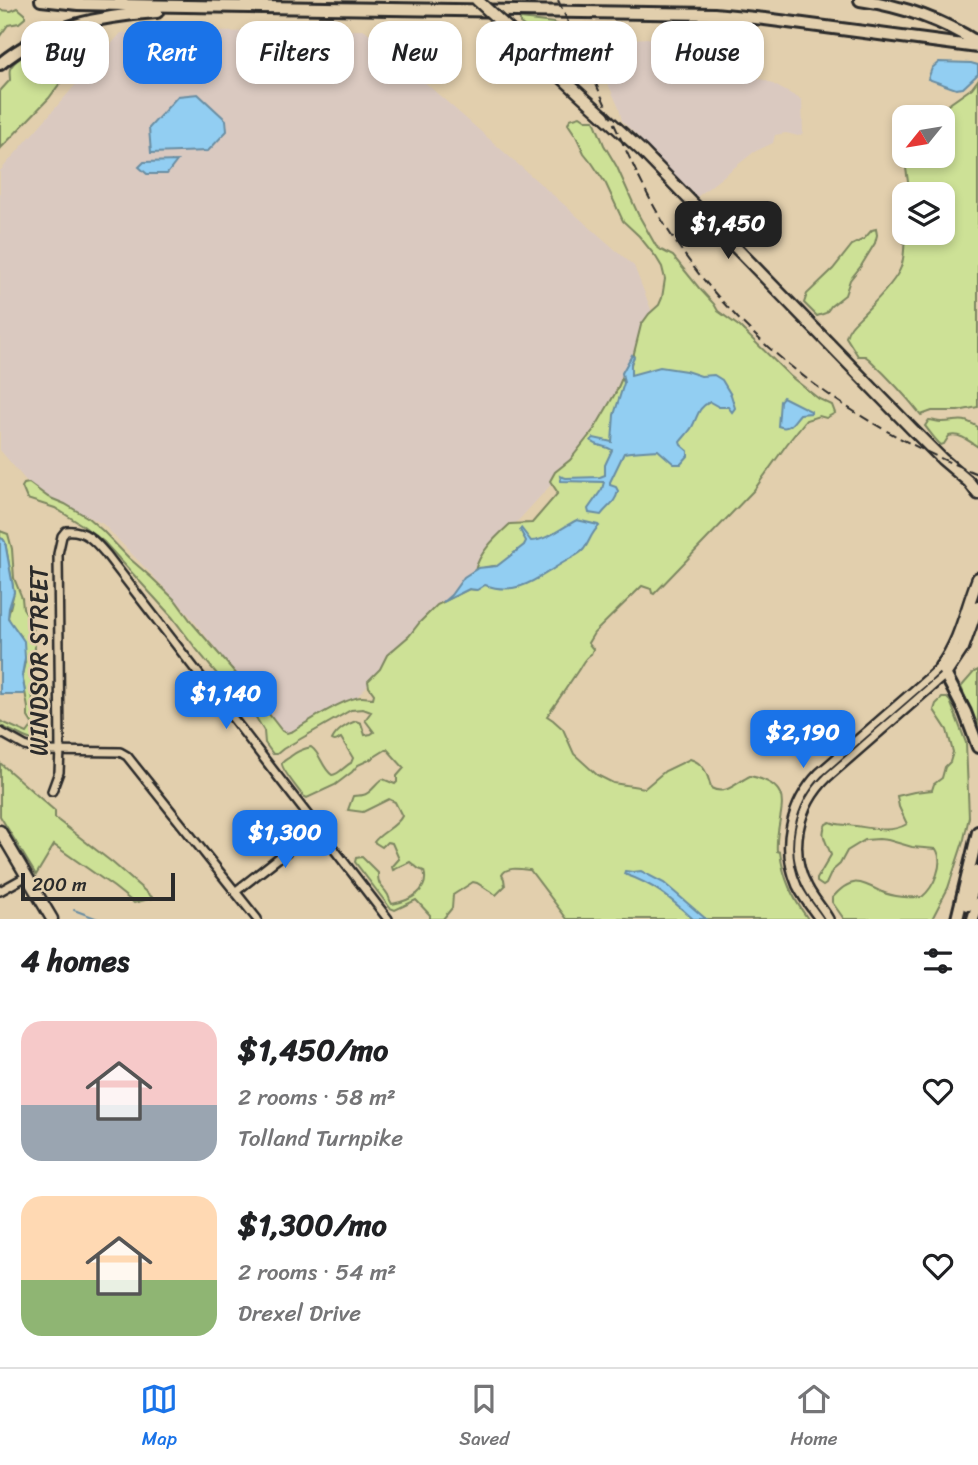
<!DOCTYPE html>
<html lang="en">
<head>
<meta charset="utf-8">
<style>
  :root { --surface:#fff; --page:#f2f2f2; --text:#202124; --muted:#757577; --line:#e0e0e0; --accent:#1a73e8 }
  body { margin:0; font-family:Sriracha,sans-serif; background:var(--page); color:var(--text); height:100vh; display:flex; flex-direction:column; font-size:26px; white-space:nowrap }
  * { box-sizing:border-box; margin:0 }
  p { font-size:23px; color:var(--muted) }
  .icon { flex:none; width:38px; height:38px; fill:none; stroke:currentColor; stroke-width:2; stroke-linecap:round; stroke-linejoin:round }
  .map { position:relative; height:919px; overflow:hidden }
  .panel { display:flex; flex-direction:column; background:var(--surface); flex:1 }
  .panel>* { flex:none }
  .banner { position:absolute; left:21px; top:21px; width:936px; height:63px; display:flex; gap:14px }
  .needle { width:46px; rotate:240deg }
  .fabs { position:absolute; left:892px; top:105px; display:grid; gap:14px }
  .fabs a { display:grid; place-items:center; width:63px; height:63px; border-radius:14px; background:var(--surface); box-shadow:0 4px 10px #0003; font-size:35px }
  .scale { position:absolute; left:21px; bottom:18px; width:154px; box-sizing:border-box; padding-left:7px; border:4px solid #2b2b2b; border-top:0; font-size:19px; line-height:24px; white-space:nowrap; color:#2b2b2b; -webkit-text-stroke:5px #e2cfad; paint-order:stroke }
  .price { position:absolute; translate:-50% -60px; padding:0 16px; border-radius:14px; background:var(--accent); color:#fff; font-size:23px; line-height:46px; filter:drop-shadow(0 2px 4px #0008) }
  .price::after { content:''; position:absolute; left:50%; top:42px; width:21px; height:16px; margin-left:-10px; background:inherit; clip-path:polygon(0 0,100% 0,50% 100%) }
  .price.current { background:#222; color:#fff }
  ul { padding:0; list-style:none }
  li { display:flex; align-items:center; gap:21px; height:175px; padding:0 21px }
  li span { display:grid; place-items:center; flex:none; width:196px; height:140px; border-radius:21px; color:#555 }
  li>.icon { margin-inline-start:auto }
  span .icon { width:84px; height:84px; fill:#fffc; stroke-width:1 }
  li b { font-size:30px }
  h2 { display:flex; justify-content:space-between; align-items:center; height:84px; padding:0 21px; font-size:30px }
  .tag { padding:0 24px; border-radius:21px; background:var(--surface); box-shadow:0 4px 10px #0003; font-size:24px; line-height:63px }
  .tag.current { background:var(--accent); color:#fff }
  .menu { display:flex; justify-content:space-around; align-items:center; height:98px; border-top:2px solid var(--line); background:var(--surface); font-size:19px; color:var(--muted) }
  .menu a { display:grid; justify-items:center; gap:4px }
  .menu .current { color:var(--accent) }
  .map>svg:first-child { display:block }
  .built { fill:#dac9c0 }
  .green { fill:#cde196; stroke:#7c8660; stroke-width:2 }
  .water { fill:#92cef2; stroke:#698da2; stroke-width:2 }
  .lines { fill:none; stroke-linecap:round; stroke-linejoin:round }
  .stream { stroke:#698da2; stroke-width:2 }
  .minor-casing { stroke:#2b2b2b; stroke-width:12 }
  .major-casing { stroke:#2b2b2b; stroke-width:15 }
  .highway-casing { stroke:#2b2b2b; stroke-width:16 }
  .minor { stroke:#e2cfad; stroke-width:7 }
  .major { stroke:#e2cfad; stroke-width:10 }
  .highway { stroke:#e2cfad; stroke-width:10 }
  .rail { stroke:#2b2b2b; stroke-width:2; stroke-dasharray:10 5; stroke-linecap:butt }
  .major-bridge-casing { stroke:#2b2b2b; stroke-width:15; stroke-linecap:butt }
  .major-bridge { stroke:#e2cfad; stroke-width:10 }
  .labels { text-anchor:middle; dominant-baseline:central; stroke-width:5; stroke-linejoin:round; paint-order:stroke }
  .street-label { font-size:24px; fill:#2b2b2b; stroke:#e2cfad }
</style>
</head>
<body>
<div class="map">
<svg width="978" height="919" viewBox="0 0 978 919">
  <rect width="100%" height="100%" fill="#e2cfad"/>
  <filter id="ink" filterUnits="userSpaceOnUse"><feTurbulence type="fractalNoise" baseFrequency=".0143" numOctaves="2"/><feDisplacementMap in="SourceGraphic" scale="14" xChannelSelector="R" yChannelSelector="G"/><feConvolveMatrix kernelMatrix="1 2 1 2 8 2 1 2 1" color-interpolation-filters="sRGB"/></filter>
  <g filter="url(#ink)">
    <g class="built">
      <path d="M365 30 634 266 652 312 601 430 357 697 285 735 181 605 103 524 33 489 0 450V171L121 33Z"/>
      <path d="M647 38 676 44 726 47 742 59 744 70 748 74 769 82 802 100 803 134 798 136 786 133 775 135 773 143 754 152 697 197 622 121 619 108 589 42Z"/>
    </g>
    <g class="green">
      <path d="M18 8 25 14V18L19 23 8 25 0 36V10L11 11Z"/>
      <path d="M520 19 554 23 565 28 575 55 582 69 584 76 581 77C560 60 542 39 520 23Z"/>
      <path d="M99 28 93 34 94 39 92 44 76 67 63 79 49 98 0 149V91L10 80C10 77 9 71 10 69 17 52 72 33 89 30L91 31Z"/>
      <path d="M978 80V407L958 411H932L921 415C906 396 887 376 869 359L865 356H858L846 337C849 325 858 320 866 311 877 300 896 281 901 267 905 256 904 244 905 233H943V194H909C909 181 905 169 905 156H943V117H931L972 88Z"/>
      <path d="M580 116 586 120H594L595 123 604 145 617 167 638 214 656 246 661 250 673 256 699 288 714 304 718 311 740 327 790 376 819 399 832 405 835 413 826 418 819 416 806 420 787 444 754 490 654 594 652 593 651 589 642 586 594 633 588 643 593 649 591 654C583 659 582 665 577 672 567 687 557 702 547 716L553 720 563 729 574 754 597 775 613 783 645 788 665 771 690 759C704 763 708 775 711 788 726 796 737 782 750 776 802 787 774 815 777 851L780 852C783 878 792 897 808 919H567L530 870C521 869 506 866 502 875L504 879 505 886 496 895 477 883 473 882 453 895 452 908 443 919H430V915L416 900 395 910 390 908 355 862 356 858 362 857 378 873C378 887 382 885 388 895 389 898 390 901 392 904 410 901 430 891 424 871L419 869 410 862 393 870 392 867 399 859 392 843 387 842 382 847 374 842C381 832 397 827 402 816L395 802 389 799 363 812 348 810 353 796C357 795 360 796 363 795 371 794 376 783 383 779L395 784 397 782V776L404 768 387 749 369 760 358 765 352 772 335 785 307 798 303 796C299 790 280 768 282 763 284 760 288 759 291 756 297 751 303 749 311 747 321 754 322 768 332 775 339 775 344 766 351 763L353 758 341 738C338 739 336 743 332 740 336 731 347 724 356 721L361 723 365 735 371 734 374 732 365 720 371 712 363 709 351 710 283 749 277 754H273L265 743 264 731 254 714 237 695 226 685 197 650 172 617 104 542 82 525 55 508 27 499 22 487 24 484 29 483 48 497 65 504 87 517 103 531 129 558 152 578 176 601 193 624 251 691 282 731 287 733 293 731C307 722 347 697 362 697 366 697 369 698 373 698L374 694 369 687 368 681 380 669 387 655 409 636 420 622 437 605 469 589 476 590 494 566 486 567 475 571C479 552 496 537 510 524L532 523 558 493 550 481 555 472 570 460 595 428 616 392 622 378 623 380 631 365 641 325 649 314 659 305 662 298 665 279 662 267 656 257 639 236 623 221 606 184 592 163 584 153 576 136 568 124 570 119Z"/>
      <path d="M876 229 877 235 875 243 861 266 850 280 845 295 831 306 826 313 817 316 804 303 807 294 833 269 852 245 864 239 872 230Z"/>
      <path d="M929 420C933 420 937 422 941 422 960 422 960 416 978 427V447C969 441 960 433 949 436L944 444 941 445C935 440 930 432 925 426Z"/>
      <path d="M0 531 8 534 12 549 14 578 22 598 23 608 32 622 34 636 35 647 32 674 33 707 37 718 46 735 45 741C28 743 16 731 0 726V721L27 733 33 725 28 717V708L22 675 25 662 21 636 10 622 8 617 14 592 5 542 3 539 0 538Z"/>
      <path d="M978 670V728L961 687 974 672Z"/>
      <path d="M942 698H947L950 701 966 743 969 817 964 839 948 888 932 919H844L832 902V898C851 876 859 881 882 892 893 897 910 898 922 897 934 887 945 863 936 849L912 847 888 840 879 839 865 840 847 851 840 864 832 871 826 884 823 886 817 882V879L831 855C828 844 819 835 826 824L830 822C836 825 840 824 846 825 866 826 888 835 907 824L899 807 897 796 914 792 932 790 934 784 942 778 945 767 950 762 953 752 947 730 934 710 936 704Z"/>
      <path d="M0 763 55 811V818L113 863 153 898 134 903 114 887 54 845 36 875 0 816Z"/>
    </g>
    <g class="water">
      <path d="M939 62 971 63 978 65V74L963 88 956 89 928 79 932 68Z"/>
      <path d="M198 94 226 120 227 131 208 151 151 153 149 128 178 96Z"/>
      <path d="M177 161 167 174H147L139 167 144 162Z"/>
      <path d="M632 355 634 357 631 363V375L660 367 686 371 701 376 714 375 722 380 731 395 735 408 732 412 728 407H719L710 402C698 407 698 416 692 427 689 432 684 437 680 442L681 445 688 451V456L681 464H674L658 450C647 451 636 451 624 453L610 482V485L616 487 618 491C615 504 608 505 601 515L589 513 588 509 602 489 604 482 561 481 560 476 566 478 600 477 605 475V465L612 450C605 445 595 447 591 440L594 438 612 442 614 415 624 383 622 373Z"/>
      <path d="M783 397 811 411V413L800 414C793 422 790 431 778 426L780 401Z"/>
      <path d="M577 520 598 525 599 526C591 533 590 541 584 549 579 555 572 557 566 561 538 577 519 597 485 585L477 590 469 589 443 602 451 595 464 577 478 568 497 566 524 545 526 541 520 530 521 528 531 541C548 540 562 527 577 520Z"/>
      <path d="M0 538 3 539 5 542 14 592 9 608 8 618 24 641 25 658 22 675 25 692 24 694H0Z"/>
      <path d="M625 871 633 872 641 871 664 883 706 919H693C670 898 654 884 624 874Z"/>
    </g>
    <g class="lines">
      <path class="stream" d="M74 910 98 919"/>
      <g class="minor-casing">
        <g id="minor">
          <path d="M0 732 25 746 43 751 120 752 127 756 257 919"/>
          <path d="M52 791 59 772 60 750 58 554 62 536 66 531C85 529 95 541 106 554L388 919"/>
          <path d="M0 891 27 876"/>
          <path d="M235 892 318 827"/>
          <path d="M819 919C811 908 803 898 797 886 780 847 790 803 819 773L927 679 941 666"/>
          <path d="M829 919C823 908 814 899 808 887 788 850 798 806 828 777L945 675"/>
        </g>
      </g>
      <g class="major-casing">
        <g id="major">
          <path d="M501 22 642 151 912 429 942 459 969 482 978 494"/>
          <path d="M941 666C961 640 966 607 978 578"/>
          <path d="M945 675 963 648 978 606"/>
          <path d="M0 831 52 919"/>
        </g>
      </g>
      <g class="highway-casing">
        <g id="highway">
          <path d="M41 0 78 4 124 5 714 14 765 19 978 47"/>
          <path d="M860 0C902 6 942 20 978 43"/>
          <path d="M0 64C46 26 100 16 157 12"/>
          <path d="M941 666 965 712 978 747"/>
          <path d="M968 905 978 871"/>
          <path d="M957 919 978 832"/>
          <path d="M973 919 978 903"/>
        </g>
      </g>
      <use href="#minor" class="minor"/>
      <use href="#major" class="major"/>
      <use href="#highway" class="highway"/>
      <path class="rail" d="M558 0C577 42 596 84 615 126 629 157 643 188 660 217 730 336 850 424 978 474"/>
      <g class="major-bridge-casing">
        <path id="major-bridge" d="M477 0 501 22"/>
      </g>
      <use href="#major-bridge" class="major-bridge"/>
    </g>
  </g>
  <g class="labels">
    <g class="street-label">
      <text transform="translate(39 661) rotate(-90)">WINDSOR STREET</text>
    </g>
  </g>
</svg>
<div class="fabs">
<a><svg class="needle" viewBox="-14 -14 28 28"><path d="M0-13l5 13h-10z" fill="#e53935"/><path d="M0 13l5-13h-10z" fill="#757577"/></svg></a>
<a><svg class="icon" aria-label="layers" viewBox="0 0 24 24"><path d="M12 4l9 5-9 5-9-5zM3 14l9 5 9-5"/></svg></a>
</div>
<div class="scale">200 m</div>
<b class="price current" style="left:728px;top:261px">$1,450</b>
<b class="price" style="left:226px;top:731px">$1,140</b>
<b class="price" style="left:803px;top:770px">$2,190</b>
<b class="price" style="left:285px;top:870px">$1,300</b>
<div class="banner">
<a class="tag">Buy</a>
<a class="tag current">Rent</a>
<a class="tag">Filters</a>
<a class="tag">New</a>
<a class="tag">Apartment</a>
<a class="tag">House</a>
</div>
</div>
<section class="panel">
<h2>4 homes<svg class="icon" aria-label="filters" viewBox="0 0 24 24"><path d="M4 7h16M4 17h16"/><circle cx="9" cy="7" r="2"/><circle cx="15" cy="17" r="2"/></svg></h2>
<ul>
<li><span style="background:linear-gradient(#f6c9c9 60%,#9aa5b1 0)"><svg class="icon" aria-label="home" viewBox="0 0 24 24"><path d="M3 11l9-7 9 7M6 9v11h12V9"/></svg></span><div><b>$1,450/mo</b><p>2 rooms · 58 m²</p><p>Tolland Turnpike</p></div><svg class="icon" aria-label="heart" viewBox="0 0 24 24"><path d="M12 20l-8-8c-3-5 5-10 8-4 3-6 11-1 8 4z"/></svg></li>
<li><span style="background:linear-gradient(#ffd9b3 60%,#8fb573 0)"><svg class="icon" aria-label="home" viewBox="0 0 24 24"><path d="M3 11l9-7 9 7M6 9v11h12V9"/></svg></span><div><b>$1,300/mo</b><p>2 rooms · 54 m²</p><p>Drexel Drive</p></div><svg class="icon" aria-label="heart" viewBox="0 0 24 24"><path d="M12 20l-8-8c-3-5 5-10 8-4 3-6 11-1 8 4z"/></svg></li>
</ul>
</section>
<nav class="menu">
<a class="current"><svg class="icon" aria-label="map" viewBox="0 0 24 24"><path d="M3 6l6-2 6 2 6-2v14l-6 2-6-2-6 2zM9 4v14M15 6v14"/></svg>Map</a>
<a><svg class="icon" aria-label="saved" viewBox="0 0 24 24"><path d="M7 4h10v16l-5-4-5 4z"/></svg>Saved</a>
<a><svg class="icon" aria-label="home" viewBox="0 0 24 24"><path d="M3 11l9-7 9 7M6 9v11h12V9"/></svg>Home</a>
</nav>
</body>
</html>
